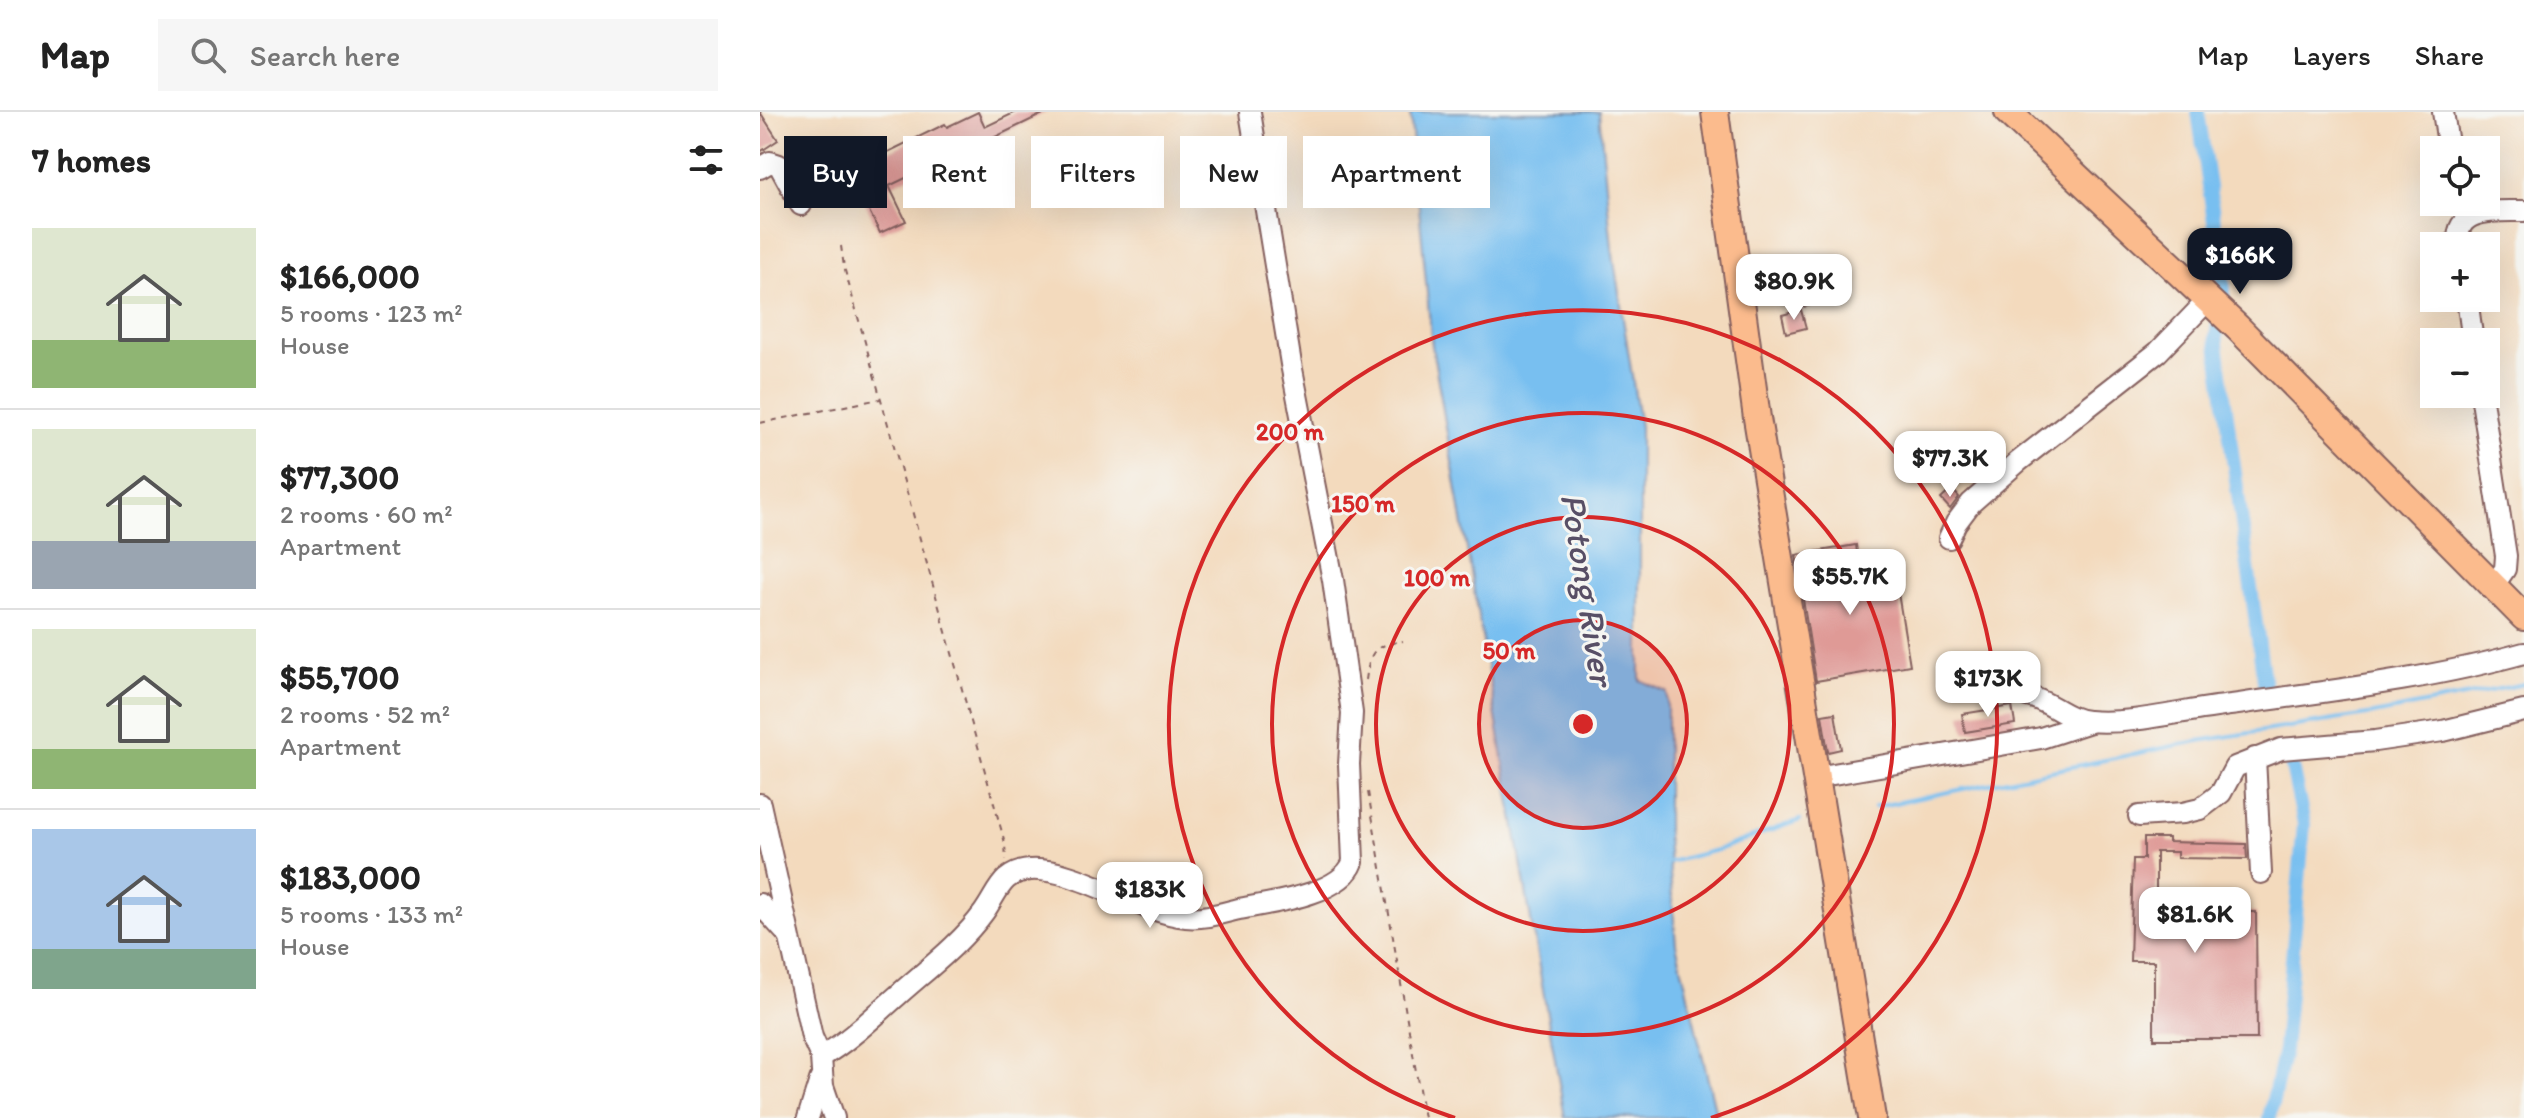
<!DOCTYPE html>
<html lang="en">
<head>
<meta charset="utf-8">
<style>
  :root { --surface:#fff; --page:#f6f6f6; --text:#222; --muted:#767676; --line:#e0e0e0; --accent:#111827 }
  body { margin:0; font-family:Itim,sans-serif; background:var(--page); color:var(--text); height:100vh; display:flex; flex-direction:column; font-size:30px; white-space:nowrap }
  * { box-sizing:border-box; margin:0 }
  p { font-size:26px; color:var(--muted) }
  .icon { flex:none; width:44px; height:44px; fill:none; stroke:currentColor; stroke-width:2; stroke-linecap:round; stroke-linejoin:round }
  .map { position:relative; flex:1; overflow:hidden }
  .panel { display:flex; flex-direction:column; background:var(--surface); width:760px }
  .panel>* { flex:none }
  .top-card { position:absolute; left:24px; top:24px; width:760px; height:72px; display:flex; gap:16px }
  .buttons { position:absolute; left:1660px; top:24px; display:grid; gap:16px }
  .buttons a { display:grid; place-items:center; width:80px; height:80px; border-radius:0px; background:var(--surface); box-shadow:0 8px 32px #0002; font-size:40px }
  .price { position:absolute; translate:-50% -68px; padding:0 18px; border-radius:16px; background:#fff; color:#222; font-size:26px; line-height:52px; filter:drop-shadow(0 2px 4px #0008) }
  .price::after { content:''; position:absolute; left:50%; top:48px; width:24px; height:18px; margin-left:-12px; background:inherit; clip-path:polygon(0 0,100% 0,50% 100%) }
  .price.active { background:var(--accent); color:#fff }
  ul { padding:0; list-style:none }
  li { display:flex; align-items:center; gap:24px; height:200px; padding:0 32px }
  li+li { border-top:2px solid var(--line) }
  li span { display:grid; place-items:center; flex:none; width:224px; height:160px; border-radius:0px; color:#555 }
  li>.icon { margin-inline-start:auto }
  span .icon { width:96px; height:96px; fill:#fffc; stroke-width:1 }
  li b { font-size:34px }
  h2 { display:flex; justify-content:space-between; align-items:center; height:96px; padding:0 32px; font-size:34px }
  .chip { padding:0 28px; border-radius:0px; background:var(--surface); box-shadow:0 8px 32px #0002; font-size:28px; line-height:72px }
  .chip.active { background:var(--accent); color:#fff }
  header { display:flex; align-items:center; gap:48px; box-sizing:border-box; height:112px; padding:0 40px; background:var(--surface); border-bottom:2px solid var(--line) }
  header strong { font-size:38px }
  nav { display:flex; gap:44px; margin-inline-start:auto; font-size:28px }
  .search { width:560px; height:72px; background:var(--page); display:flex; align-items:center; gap:20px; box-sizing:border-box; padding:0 28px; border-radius:0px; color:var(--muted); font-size:30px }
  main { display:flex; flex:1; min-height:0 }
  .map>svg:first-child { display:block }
  .water { fill:#78bff0; stroke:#616f8e; stroke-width:2 }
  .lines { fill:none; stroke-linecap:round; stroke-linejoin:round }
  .stream { stroke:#78bff0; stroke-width:4 }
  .canal { stroke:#78bff0; stroke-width:14 }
  .building { fill:#df9a96 }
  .minor-casing { stroke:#85605e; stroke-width:24 }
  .major-casing { stroke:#85605e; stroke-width:30 }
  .path { stroke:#85605e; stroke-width:2; stroke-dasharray:6 6; stroke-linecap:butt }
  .minor { stroke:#fff; stroke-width:20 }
  .major { stroke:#fbbb8d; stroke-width:26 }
  .ring { fill:none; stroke:#d62828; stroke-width:4 }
  .labels { text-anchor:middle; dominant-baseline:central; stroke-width:6; stroke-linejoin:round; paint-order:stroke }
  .water-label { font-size:36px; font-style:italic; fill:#584f66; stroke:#f6f6f2 }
  .centre { fill:#d62828; stroke:#f6f6f2; stroke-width:4 }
  .ring-label { font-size:24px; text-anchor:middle; font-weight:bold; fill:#d62828; stroke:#f6f6f2; stroke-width:6; stroke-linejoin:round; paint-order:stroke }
</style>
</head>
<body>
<header>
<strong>Map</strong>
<div class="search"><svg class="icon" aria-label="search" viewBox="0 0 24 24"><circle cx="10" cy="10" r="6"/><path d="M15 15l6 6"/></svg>Search here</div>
<nav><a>Map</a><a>Layers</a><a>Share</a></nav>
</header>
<main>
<section class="panel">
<h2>7 homes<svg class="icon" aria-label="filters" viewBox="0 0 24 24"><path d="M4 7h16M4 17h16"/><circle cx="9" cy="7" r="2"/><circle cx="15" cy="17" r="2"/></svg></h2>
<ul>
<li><span style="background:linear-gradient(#dfe7d0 70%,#8fb573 0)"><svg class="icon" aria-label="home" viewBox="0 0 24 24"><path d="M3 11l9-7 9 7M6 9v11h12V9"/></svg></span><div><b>$166,000</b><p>5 rooms · 123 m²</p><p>House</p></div></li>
<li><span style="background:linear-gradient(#dfe7d0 70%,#9aa5b1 0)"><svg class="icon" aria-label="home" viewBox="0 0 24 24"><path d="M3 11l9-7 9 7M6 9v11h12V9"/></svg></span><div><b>$77,300</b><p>2 rooms · 60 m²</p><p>Apartment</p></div></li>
<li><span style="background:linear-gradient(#dfe7d0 75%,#8fb573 0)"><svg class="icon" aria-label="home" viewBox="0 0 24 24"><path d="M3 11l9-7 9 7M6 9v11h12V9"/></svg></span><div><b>$55,700</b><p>2 rooms · 52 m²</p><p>Apartment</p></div></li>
<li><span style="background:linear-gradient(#a9c7e8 75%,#7fa58c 0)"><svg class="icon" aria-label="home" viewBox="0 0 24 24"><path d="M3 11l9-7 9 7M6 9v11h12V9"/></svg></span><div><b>$183,000</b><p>5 rooms · 133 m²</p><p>House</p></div></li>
</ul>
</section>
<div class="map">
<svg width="1764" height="1006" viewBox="0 0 1764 1006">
  <rect width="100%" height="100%" fill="#f6f6f2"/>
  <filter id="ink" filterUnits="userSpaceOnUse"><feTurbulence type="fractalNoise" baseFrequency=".0125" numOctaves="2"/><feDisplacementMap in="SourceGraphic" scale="16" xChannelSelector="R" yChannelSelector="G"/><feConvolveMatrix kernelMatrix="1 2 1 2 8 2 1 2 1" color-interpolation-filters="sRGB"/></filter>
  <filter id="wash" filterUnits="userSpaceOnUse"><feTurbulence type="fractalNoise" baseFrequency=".006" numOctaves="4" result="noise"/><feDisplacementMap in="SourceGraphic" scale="32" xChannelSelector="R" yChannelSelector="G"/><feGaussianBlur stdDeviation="1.8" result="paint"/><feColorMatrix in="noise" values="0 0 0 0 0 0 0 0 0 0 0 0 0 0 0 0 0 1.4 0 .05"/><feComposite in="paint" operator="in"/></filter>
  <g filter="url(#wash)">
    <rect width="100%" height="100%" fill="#f3dabd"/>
    <path class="water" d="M650 0H839L852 136 880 315V568L907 580V726L916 832 957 1006H805L672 234Z"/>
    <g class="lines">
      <g class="stream">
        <path d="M1115 695 1438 629 1614 602 1764 572"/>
        <path d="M905 751 957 738 1040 708"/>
      </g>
      <g class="canal">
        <path d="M1438 0 1464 177 1456 225 1505 576"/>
        <path d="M1509 1006 1524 938 1544 712 1531 650"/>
      </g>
    </g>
    <g id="blocks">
      <g class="building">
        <path d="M0 0 18 28 0 40Z"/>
        <path d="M218 0 225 15 256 0H287L231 27 248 63 226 73 208 36 129 74 146 109 120 121 89 59 185 12 187 15Z"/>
        <path d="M1052 170 1058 191 1032 198 1027 177Z"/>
        <path d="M1041 198 1046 216 1026 221 1022 203Z"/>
        <path d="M1192 377 1199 385 1190 397 1181 387Z"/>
        <path d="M1096 433 1102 474 1136 469 1150 553 1056 569 1036 443Z"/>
        <path d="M1259 561 1262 573 1255 579 1247 580 1244 565Z"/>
        <path d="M1252 594 1255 612 1205 620 1202 602Z"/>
        <path d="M1075 601 1081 637 1068 640 1062 603Z"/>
        <path d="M1384 726H1408V730L1486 732 1487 747 1417 746V740H1396V800H1496L1497 927H1394V849H1370L1373 747H1384Z"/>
      </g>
    </g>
  </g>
  <g filter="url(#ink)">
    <use href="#blocks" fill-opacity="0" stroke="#85605e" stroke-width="2"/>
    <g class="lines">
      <g class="minor-casing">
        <g id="minor">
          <path d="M1683 0 1689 38"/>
          <path d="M0 56 10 50 19 53 41 93"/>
          <path d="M1699 134C1692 95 1736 99 1764 99"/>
          <path d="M1707 186 1713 230"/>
          <path d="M1721 282 1746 444 1745 457 1733 474"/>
          <path d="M1189 426 1196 411 1211 391 1259 349 1398 240 1448 188"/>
          <path d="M1267 584C1289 588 1306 608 1328 609 1368 613 1417 600 1456 595 1559 580 1664 569 1764 541"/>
          <path d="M1495 646 1501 761"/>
          <path d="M1056 665 1281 626 1330 610"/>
          <path d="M0 692 52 925 61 945 63 974 74 1006"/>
          <path d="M1379 704 1423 701 1440 697 1461 681 1475 655 1521 637 1615 629 1683 619 1764 599"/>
          <path d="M0 792 29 824"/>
          <path d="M61 945C89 929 113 905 137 884 166 858 201 832 224 800 238 781 241 760 270 758 315 755 377 800 426 805 443 807 462 801 479 797 510 791 581 783 593 750L589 652 592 601 573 468 531 252 490 0"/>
          <path d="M48 1006 60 968"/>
        </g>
      </g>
      <g class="major-casing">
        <g id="major">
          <path d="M955 0 997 306 1112 1006"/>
          <path d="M1248 0 1478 216 1764 505"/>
        </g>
      </g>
      <g class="path">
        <path d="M81 134 84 155 245 731 246 749"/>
        <path d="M0 311 120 287"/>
        <path d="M606 568C610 538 613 534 643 529"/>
        <path d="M608 680 664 1006"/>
      </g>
      <use href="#minor" class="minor"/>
      <use href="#major" class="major"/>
    </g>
  </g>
  <circle cx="823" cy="612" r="104" fill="#d62828" fill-opacity=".12"/>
  <g class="ring">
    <circle cx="823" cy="612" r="104"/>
    <circle cx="823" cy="612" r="207"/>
    <circle cx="823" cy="612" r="311"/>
    <path d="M695 1006A414 414 0 1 1 951 1006"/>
  </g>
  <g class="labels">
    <g class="water-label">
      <text transform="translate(828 477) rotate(81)">Potong River</text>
    </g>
  </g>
  <circle cx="823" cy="612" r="12" class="centre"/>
  <g class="ring-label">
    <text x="530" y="328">200 m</text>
    <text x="603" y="400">150 m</text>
    <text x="677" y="474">100 m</text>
    <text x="749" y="547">50 m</text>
  </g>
</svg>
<div class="buttons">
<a><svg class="icon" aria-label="locate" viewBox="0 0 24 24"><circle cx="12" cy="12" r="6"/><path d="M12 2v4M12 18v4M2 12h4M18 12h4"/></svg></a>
<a>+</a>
<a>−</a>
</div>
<b class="price active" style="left:1480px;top:184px">$166K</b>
<b class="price" style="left:1034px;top:210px">$80.9K</b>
<b class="price" style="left:1190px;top:387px">$77.3K</b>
<b class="price" style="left:1090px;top:505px">$55.7K</b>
<b class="price" style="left:1228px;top:607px">$173K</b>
<b class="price" style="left:390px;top:818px">$183K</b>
<b class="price" style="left:1435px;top:843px">$81.6K</b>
<div class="top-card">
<a class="chip active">Buy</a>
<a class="chip">Rent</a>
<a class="chip">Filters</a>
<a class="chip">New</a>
<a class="chip">Apartment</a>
</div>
</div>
</main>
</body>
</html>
